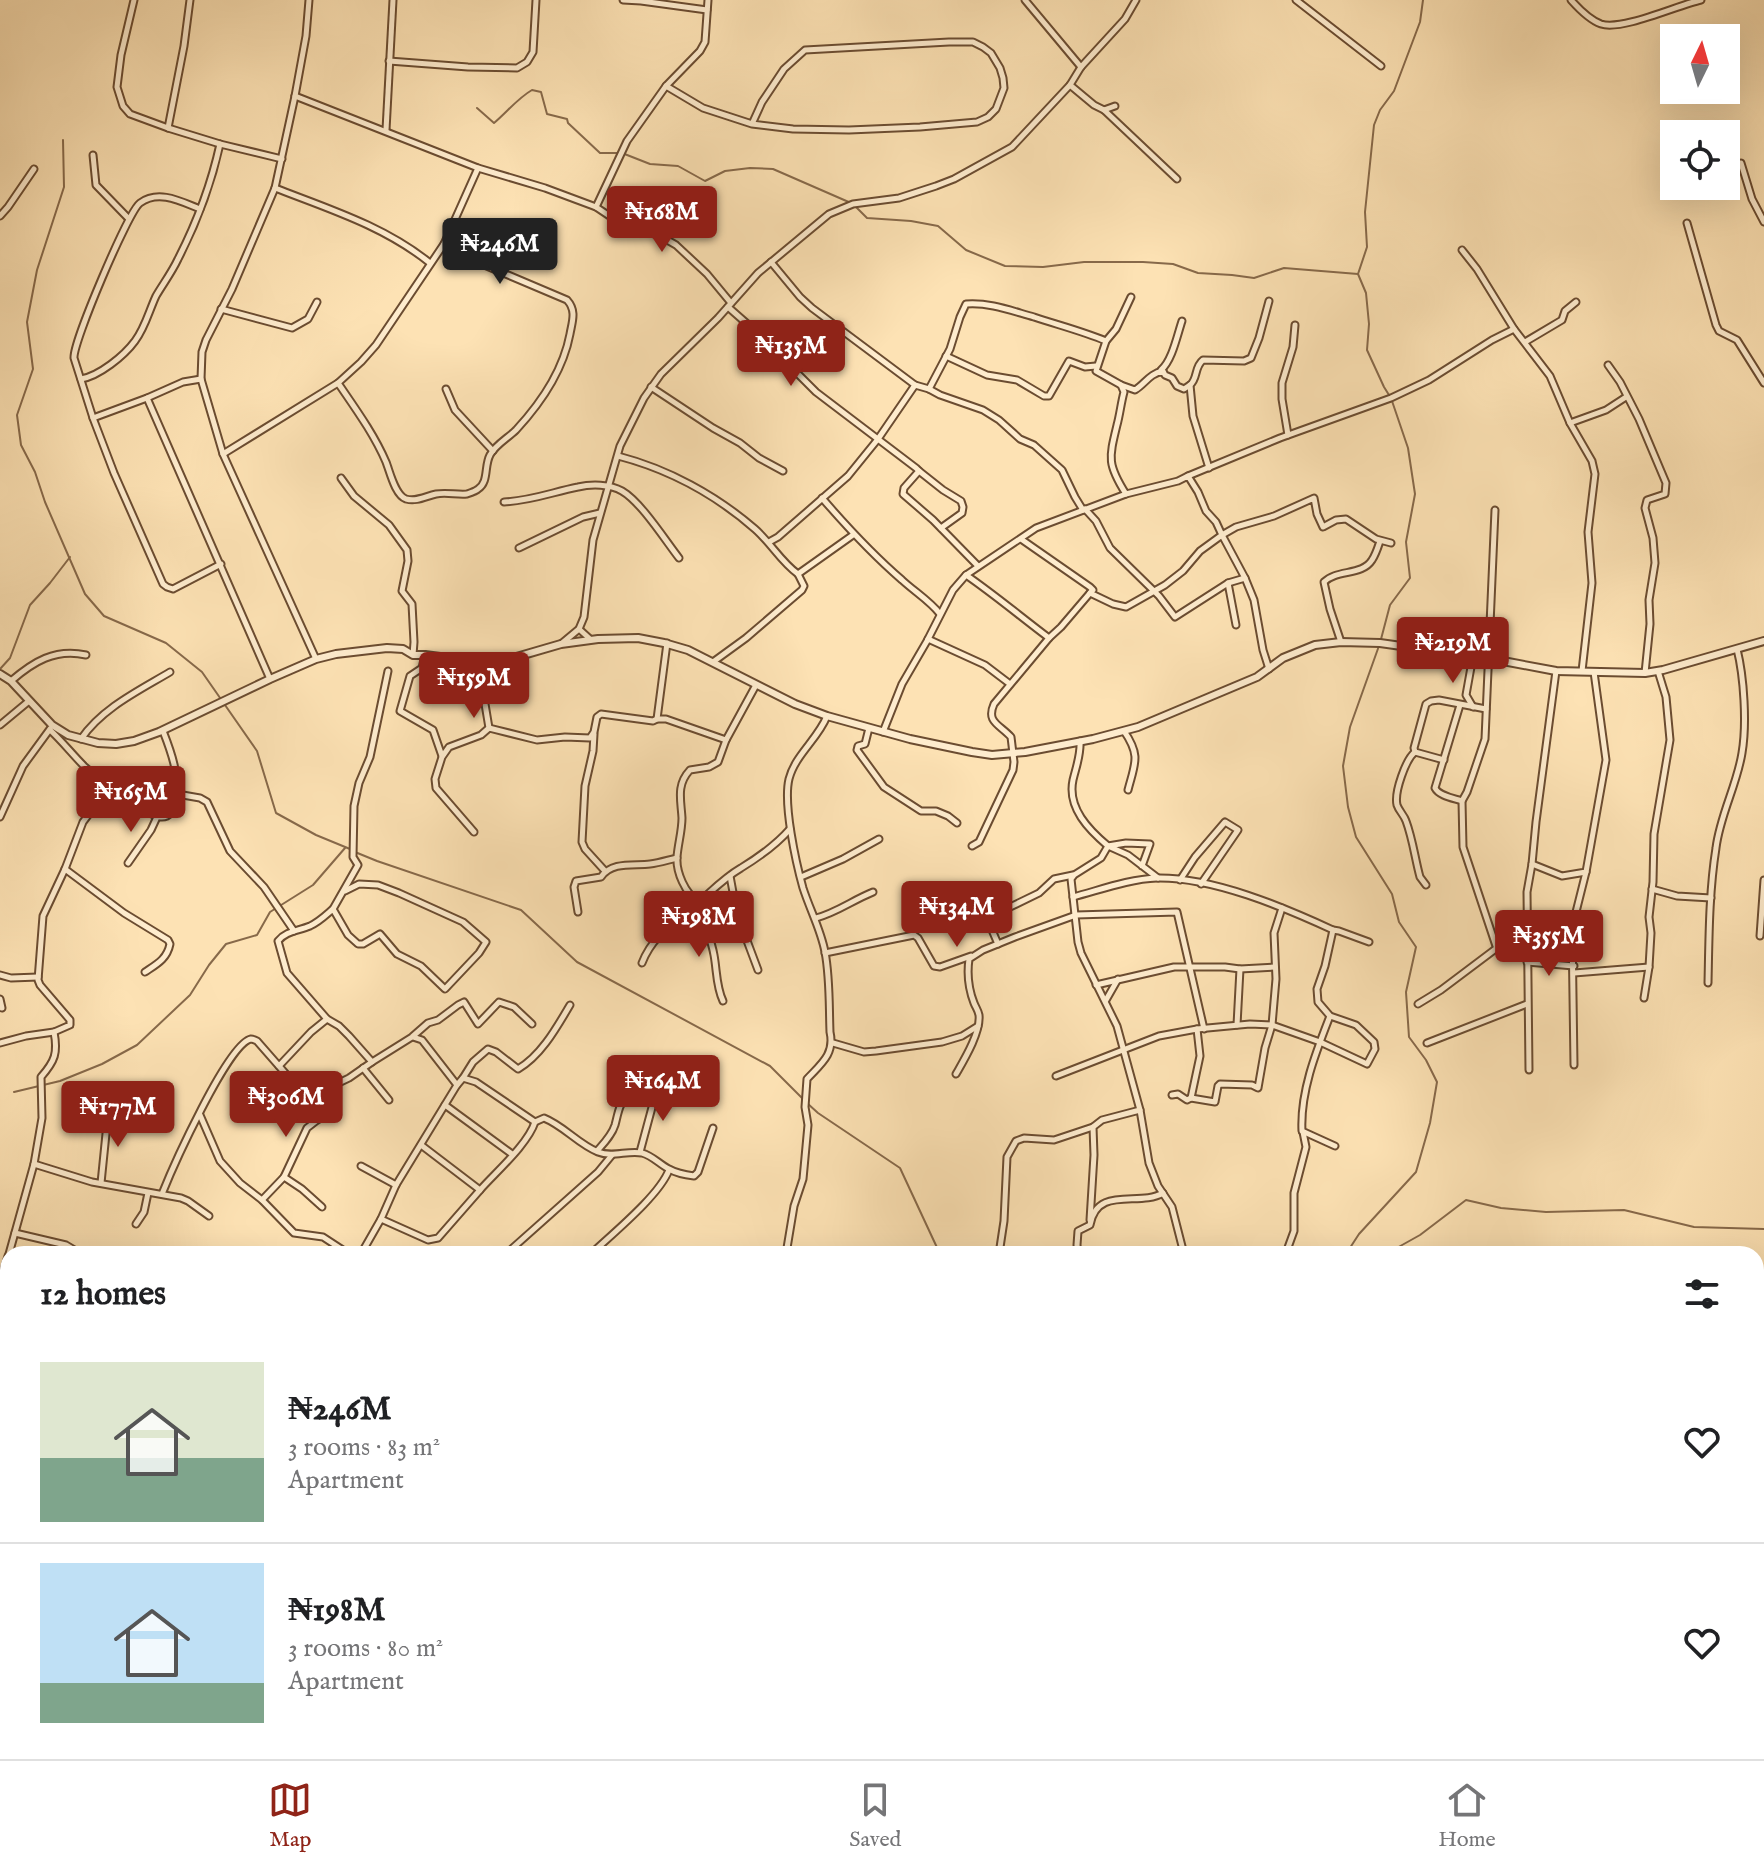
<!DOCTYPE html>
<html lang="en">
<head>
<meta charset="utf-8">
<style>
  :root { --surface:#fff; --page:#f2f2f2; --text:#202124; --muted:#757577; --line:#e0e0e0; --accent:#8f2418 }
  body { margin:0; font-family:"IM FELL English",serif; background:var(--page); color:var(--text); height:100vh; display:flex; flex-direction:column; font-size:30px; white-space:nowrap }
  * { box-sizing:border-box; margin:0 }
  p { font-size:26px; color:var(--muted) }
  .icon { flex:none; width:44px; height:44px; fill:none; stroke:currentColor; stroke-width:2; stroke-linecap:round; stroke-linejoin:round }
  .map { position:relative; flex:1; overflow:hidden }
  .panel { position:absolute; left:0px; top:1246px; width:1764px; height:514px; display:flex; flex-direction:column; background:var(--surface); border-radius:24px 24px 0 0; box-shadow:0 8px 32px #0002 }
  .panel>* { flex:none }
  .needle { width:52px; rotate:5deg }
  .fabs { position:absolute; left:1660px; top:24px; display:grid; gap:16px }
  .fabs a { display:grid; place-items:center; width:80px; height:80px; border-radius:0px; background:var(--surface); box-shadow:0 8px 32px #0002; font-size:40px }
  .price { position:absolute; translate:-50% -68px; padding:0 18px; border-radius:8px; background:var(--accent); color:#fff; font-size:26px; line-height:52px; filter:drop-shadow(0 2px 4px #0008) }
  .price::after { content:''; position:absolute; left:50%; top:48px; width:24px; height:18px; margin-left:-12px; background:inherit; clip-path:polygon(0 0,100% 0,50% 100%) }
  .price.selected { background:#222; color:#fff }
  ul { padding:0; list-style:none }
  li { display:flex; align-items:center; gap:24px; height:200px; padding:0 40px }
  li+li { border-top:2px solid var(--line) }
  li span { display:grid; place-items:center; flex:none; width:224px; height:160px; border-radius:0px; color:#555 }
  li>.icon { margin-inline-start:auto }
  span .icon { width:96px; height:96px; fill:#fffc; stroke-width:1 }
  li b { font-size:34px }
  h2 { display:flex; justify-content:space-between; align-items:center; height:96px; padding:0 40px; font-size:34px }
  .tab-bar { display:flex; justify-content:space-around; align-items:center; height:112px; border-top:2px solid var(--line); background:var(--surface); font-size:22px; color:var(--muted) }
  .tab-bar a { display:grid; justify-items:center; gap:4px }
  .tab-bar .selected { color:var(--accent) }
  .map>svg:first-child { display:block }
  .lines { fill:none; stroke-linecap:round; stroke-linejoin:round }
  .stream { stroke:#87694a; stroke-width:2 }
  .minor-casing { stroke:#6b4c31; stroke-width:9 }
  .tertiary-casing { stroke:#6b4c31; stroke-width:10 }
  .minor { stroke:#feecce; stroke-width:5 }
  .tertiary { stroke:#feecce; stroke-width:6 }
</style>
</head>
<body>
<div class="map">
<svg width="1764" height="1759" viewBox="0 0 1764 1759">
  <rect width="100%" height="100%" fill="#fde2b4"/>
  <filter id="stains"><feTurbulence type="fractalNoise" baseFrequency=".0025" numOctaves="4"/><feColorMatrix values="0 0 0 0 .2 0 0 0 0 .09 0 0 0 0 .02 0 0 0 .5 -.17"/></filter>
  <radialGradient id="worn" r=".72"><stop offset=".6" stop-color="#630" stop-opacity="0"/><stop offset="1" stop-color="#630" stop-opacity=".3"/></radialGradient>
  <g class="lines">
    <g class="stream">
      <path d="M477 108 494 123C507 112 518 98 532 90L541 92 547 114 567 119 568 123 600 153H622L650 164 678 166 705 181 725 171 750 168 773 169 851 203"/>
      <path d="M63 140 64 187 37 270 27 322 33 369 17 415 21 445 35 472 45 502 85 594 104 616 166 643 202 672 257 751 276 813 316 835 350 849"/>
      <path d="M856 207 867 218 911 221 938 226 966 250 1005 266 1043 267 1084 262H1143L1173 264 1198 273 1232 275 1254 278 1284 268 1358 274"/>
      <path d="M1389 395 1384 387 1367 350 1369 324 1366 293 1358 274 1367 247 1365 212 1374 125 1380 110 1394 91 1420 22 1423 0"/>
      <path d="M0 669 10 658 30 605 50 583 70 557"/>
      <path d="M355 852 377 861 521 910 577 962 770 1066 803 1099"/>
      <path d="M14 1092 60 1081 102 1064 137 1045 190 995 209 965 226 944 257 935 270 912 313 885 345 848"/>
      <path d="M807 1103 818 1113 900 1168 940 1254"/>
      <path d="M1346 1254 1359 1234 1416 1172 1430 1123 1437 1082 1426 1060 1409 1037 1406 992 1416 947 1399 922 1392 894 1356 837 1348 807 1343 766 1350 727 1380 643 1390 605 1410 578 1406 542 1415 494 1408 448 1392 401"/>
      <path d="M1386 1254 1420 1235 1466 1200 1501 1208 1546 1212 1624 1210 1694 1227 1764 1229"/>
      <path d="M867 1752V1759"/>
    </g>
    <g class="minor-casing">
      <g id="minor">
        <path d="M134 0 121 55 117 87 123 106 130 114 168 128 220 144 282 159"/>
        <path d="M309 0 306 36 295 96 275 188 232 289 206 340 202 352 201 379 223 454 316 659"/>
        <path d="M623 0 641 1 707 10"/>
        <path d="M1025 0 1081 67"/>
        <path d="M1296 0 1381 66"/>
        <path d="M1571 0C1579 9 1590 20 1601 24 1622 31 1678 5 1701 0"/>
        <path d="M389 61 468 67 517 68 527 62 533 52 536 0"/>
        <path d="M1070 85 1094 105 1104 110 1115 106"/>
        <path d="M666 86 703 108 752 124 793 129 849 130 920 127 977 122 988 117 996 109 1004 88 1003 78 1000 68 991 53 983 47 973 42H949L805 50 784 69 762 102 752 124"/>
        <path d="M295 96 478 168 545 188 596 207 611 217 662 237 676 245 707 274 731 303"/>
        <path d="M1104 110 1177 179"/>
        <path d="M168 128 184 46 190 0"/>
        <path d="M386 130 393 0"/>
        <path d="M93 155 96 185 129 219"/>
        <path d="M1741 163 1752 199 1764 222"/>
        <path d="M275 188C329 209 384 226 430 263"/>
        <path d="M596 207 627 141 666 86 700 51 705 42 708 0"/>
        <path d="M200 209C182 202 159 189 140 203 128 212 73 342 74 358L93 418 114 473 163 584 167 587 173 589 221 564"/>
        <path d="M0 216 8 207 34 169"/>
        <path d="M1687 223 1716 325 1719 331 1737 340 1764 383"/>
        <path d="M1462 250 1477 269 1514 329"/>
        <path d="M771 262 800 297 812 308 915 385 929 389 940 395 983 410 999 420 1020 439 1034 445 1062 470 1075 497 1083 510"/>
        <path d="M728 307 753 329 816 392 916 468 919 471 904 488 903 494 933 520 978 566"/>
        <path d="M221 309 292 328 308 319 317 302"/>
        <path d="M1525 342 1562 320 1565 311 1576 302"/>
        <path d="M946 356 987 375 1017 380 1044 396H1049L1069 361 1085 367 1096 366"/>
        <path d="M1608 365 1620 382 1639 419 1666 483 1665 494 1647 500 1645 508 1653 538 1655 563 1649 600 1650 624 1645 673"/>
        <path d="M1161 370C1172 361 1177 336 1182 321"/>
        <path d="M81 379C99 376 124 356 135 341 145 328 149 311 156 296 163 284 172 272 178 259 197 222 211 185 220 144"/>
        <path d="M338 383C355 408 374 434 386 462 390 472 395 495 406 499 417 502 426 496 436 494 446 492 457 495 467 494 470 493 476 491 478 489 489 482 484 466 490 455 495 445 508 438 516 430 541 403 563 371 570 334 572 322 577 311 567 300L482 264 444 244"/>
        <path d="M1121 385 1135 390C1146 383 1149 374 1163 371L1165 375 1172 378 1177 386 1184 389 1190 385"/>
        <path d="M651 387 713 428 740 443 759 458 783 471"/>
        <path d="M446 389 455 410 493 451"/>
        <path d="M929 389 950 349 960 317 966 304C989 302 1012 311 1034 317 1058 325 1082 331 1106 341"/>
        <path d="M147 398 270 679"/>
        <path d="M93 418 147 398 183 382 201 379"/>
        <path d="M1570 423 1606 410 1626 397"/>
        <path d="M1288 435 1282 399V383L1293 347 1295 325"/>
        <path d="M223 454 338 383 361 362 376 345 444 244 478 168"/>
        <path d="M618 456C668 469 716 495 755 529 771 543 781 562 798 574L853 535"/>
        <path d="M1209 468 1193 416 1190 385C1198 379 1194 367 1203 360L1244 361 1251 358 1259 338 1269 301"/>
        <path d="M919 471 943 490 961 501 963 507 962 513 941 528"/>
        <path d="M1188 476 1280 438 1391 398 1429 380 1492 340 1514 329 1550 376 1570 423 1592 461 1595 474 1588 532 1592 583 1582 671"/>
        <path d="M341 478 354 496 389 525 407 550 408 561 402 591 412 604 414 642 413 655"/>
        <path d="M1126 494C1107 464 1109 458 1117 425 1120 414 1121 403 1124 392L1121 385 1096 371 1106 341 1116 329 1131 297"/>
        <path d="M822 498C847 527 873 555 902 580 915 592 930 601 940 614"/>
        <path d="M504 502C530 501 553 492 578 487 591 484 610 484 622 491 641 502 665 540 679 558"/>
        <path d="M1085 509 1096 521 1110 548 1159 596 1175 617 1228 583 1245 578"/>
        <path d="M1495 510 1485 739 1467 792 1462 801 1463 847 1496 946"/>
        <path d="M1021 539 1090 587 1093 590 1090 593 1113 604 1126 607 1165 585 1183 571 1200 551 1222 535 1236 527 1274 516 1314 498 1317 514 1323 527 1336 520 1346 519 1376 539 1391 543"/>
        <path d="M769 542 778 537 848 476 878 439 915 385"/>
        <path d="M519 548 583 517 600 513"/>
        <path d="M966 575C995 595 1021 617 1049 638"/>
        <path d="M1228 583 1236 625"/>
        <path d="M579 629 590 639"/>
        <path d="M928 639 985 665 1010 684"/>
        <path d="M1341 642 1330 609 1324 582C1337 569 1362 576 1372 560 1376 554 1378 547 1380 541"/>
        <path d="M561 644 579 629 584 617 593 540 620 446 644 398 661 374 718 318 758 273 829 214 853 204 899 198 936 186 954 179 1012 147 1070 85 1081 67 1125 19 1136 0"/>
        <path d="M425 655 422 668 410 676 400 711 433 730 442 756"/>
        <path d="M713 662 746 638 802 590 804 586 798 574"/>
        <path d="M11 681C33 662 55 648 86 655"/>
        <path d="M1460 705 1435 788C1439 796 1453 798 1462 801"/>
        <path d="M1473 707 1466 695 1473 656"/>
        <path d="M657 719 667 643"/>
        <path d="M0 725 29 701"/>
        <path d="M489 728 537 740 565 737 590 738 594 732 597 717 601 714 653 721 657 719H666L726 740"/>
        <path d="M869 728 865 744 858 746 857 750 884 787 921 811H936L948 816 957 823"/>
        <path d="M50 730C62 741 72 754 84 766 94 775 148 816 160 817 170 818 173 811 175 802 180 776 172 754 163 731"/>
        <path d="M1124 731C1141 756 1135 763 1128 790"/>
        <path d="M883 732 902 684 927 641 953 590 966 575 1036 528 1126 494 1178 481 1188 476 1198 492 1206 511 1216 522 1222 535 1245 578 1254 600 1263 650 1269 669"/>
        <path d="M594 734 593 751 585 786 582 842 585 849 605 871"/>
        <path d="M81 739C102 708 140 690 170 672"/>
        <path d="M1080 741C1081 755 1076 767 1073 780 1067 808 1089 830 1108 846L1101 858 1074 875 1071 879 1078 942 1081 953 1117 1026 1140 1110 1149 1163 1158 1186 1172 1207 1184 1254"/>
        <path d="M1415 752C1406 759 1394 792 1397 805 1399 811 1404 815 1406 821 1413 840 1415 859 1420 877L1426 885"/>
        <path d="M1444 760 1415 752 1414 748 1426 704 1431 701 1439 700 1486 709"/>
        <path d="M177 794 200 798 207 802 230 851 264 887 294 931"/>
        <path d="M0 817 23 766 50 729"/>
        <path d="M474 832 436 788 435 779 442 757 449 747 481 735 489 728 478 662"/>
        <path d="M972 846 979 842 1013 770 1014 762 1011 737C999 724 986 722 994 704L1049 638 1061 627 1090 593"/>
        <path d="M128 863 151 830 157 817"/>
        <path d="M1532 864 1562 876 1586 872 1606 760 1594 672"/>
        <path d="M1142 866 1150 844 1126 843 1108 846 1128 855 1158 878"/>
        <path d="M65 869 124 913 168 940 170 944C167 959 157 964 145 972"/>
        <path d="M730 876 737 914 758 970"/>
        <path d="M801 877 843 859 879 839"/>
        <path d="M1180 880 1195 857 1225 822 1238 830 1201 884"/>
        <path d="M1652 889 1677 896 1711 898"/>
        <path d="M345 891 359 884 378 885 399 893 463 922 486 942 479 953 445 989 421 966 397 954 380 934 363 944H358L348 935 333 909C326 915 319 922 310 926 298 931 286 931 278 941L287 973 327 1019 339 1026 349 1036 372 1062 412 1037 428 1023 438 1020 458 1005 464 1002 478 1024 499 1002 514 1007 532 1024"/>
        <path d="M1073 897C1100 890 1129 879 1157 878 1213 877 1283 907 1333 930L1339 931 1369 942"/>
        <path d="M699 901C685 895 676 871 677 857 678 844 682 831 682 818 681 800 676 785 690 770L709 767 718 762 726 740 756 685"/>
        <path d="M696 905C703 920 711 938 714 955 717 971 716 986 723 1001"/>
        <path d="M333 909 358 865 353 857 354 806 359 783 370 757 388 671"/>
        <path d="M578 912 574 887 576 881 601 877C612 861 634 866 650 864 659 863 668 860 677 858"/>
        <path d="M816 918C836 913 853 900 873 892"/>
        <path d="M1760 936 1764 880"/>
        <path d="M998 944 992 930 994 918 1008 908 1039 893 1054 879 1073 875"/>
        <path d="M825 953 914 935 918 938 934 966 940 967 971 956"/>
        <path d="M1527 962 1574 966"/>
        <path d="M642 963C652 937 671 925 692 908 708 895 722 879 741 868 759 857 776 845 790 829"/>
        <path d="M1574 973 1649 967"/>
        <path d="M0 975 11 978 38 977"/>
        <path d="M1708 983C1709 938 1709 892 1716 848 1720 815 1737 785 1742 753 1747 724 1744 677 1737 649"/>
        <path d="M1096 985 1174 967H1225L1240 969 1275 967"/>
        <path d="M1644 998 1649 967 1651 933 1649 917 1653 882 1654 834 1670 740 1666 697 1658 671"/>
        <path d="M0 999 2 1008"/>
        <path d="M1106 1000 1118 979"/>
        <path d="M1418 1004 1441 990 1526 926"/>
        <path d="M1330 1016C1316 1052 1300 1092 1302 1131L1335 1146"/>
        <path d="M1237 1025 1240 969"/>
        <path d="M413 1037 422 1040 457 1085 396 1185 381 1219 428 1240 438 1238 480 1190"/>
        <path d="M0 1043 26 1036 54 1032 70 1025V1020L40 985 38 980 43 916 65 869 83 822 110 786"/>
        <path d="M833 1043 864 1052 876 1051 942 1042 962 1036 978 1026"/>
        <path d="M1427 1043 1527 1004"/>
        <path d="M1574 1065 1572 928 1586 872"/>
        <path d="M279 1066 311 1032 327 1019"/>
        <path d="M363 1068 389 1100"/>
        <path d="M1529 1070 1527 892 1532 864 1536 822 1556 671"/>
        <path d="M956 1074C964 1060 981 1032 979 1015 978 1010 976 1008 974 1003 969 990 967 973 969 959L983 950 1015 937 1076 915 1177 912 1204 1029"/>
        <path d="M1056 1076 1159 1036 1197 1029 1250 1024 1272 1025 1320 1042 1367 1064 1375 1049 1374 1042 1356 1025 1330 1016 1318 1002 1317 989 1325 966 1333 930"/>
        <path d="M463 1078 473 1062 488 1049 496 1052 518 1069C541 1056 557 1027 570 1005"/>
        <path d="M457 1085 463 1078 476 1082 535 1122 544 1118C564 1126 578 1144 598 1152 613 1158 627 1150 642 1153 653 1156 659 1164 669 1169 676 1173 686 1175 694 1176L698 1172 713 1128"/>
        <path d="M326 1089 349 1078 372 1062"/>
        <path d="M1172 1095 1178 1094 1187 1100 1191 1098 1215 1102 1218 1086 1220 1084 1252 1085 1258 1088 1265 1048 1272 1025 1276 979 1274 933 1282 908"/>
        <path d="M1191 1098 1200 1056 1197 1029"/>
        <path d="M445 1105 512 1154"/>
        <path d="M200 1115 220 1161 240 1183 262 1200 294 1233 323 1237 349 1254"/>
        <path d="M421 1145 480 1190C496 1172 528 1144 535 1122"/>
        <path d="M597 1151C604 1143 612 1135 615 1125 618 1114 619 1103 628 1095 635 1088 643 1091 652 1088 662 1085 669 1073 674 1065"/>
        <path d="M640 1152 658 1085"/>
        <path d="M34 1164 92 1182 181 1198 188 1201 209 1216"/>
        <path d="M361 1166 396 1185"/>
        <path d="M284 1177 302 1189 322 1207"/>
        <path d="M101 1183 108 1114"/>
        <path d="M162 1194C172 1169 228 1043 251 1039 253 1039 255 1040 257 1041L299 1089C307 1093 318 1091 326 1089L336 1108 316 1121 307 1128 284 1177 262 1200"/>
        <path d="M1090 1220 1094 1155 1093 1127 1102 1120 1140 1110"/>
        <path d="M136 1224 144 1212 148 1193"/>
        <path d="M15 1233 66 1245 81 1254"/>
        <path d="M9 1254 34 1164 42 1118 41 1077C55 1061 58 1053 54 1032"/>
        <path d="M361 1254 381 1219"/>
        <path d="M506 1254 598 1172 612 1155"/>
        <path d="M591 1254C612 1234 659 1196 669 1170"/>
        <path d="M786 1254 794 1206 803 1179 808 1125 805 1107 807 1079C821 1064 835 1054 830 1032 829 1006 830 978 825 952 821 930 810 910 803 888 796 863 783 804 789 779 795 755 818 739 827 716"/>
        <path d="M999 1254 1004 1221 1007 1157 1016 1141 1024 1138 1054 1140 1093 1127"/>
        <path d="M1078 1254 1077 1245 1078 1231 1090 1225C1097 1185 1139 1207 1163 1193"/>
        <path d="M1284 1254 1286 1253 1294 1231V1193L1306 1147 1303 1132"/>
        <path d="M0 1282 8 1256"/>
        <path d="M0 1299 8 1300"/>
        <path d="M0 1395 8 1399"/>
        <path d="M1756 1407 1764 1404"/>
        <path d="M0 1478 8 1454"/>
        <path d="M1756 1530 1764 1531"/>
        <path d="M0 1552 8 1546"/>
        <path d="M1756 1602 1760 1599"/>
        <path d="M0 1638 8 1635"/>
        <path d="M0 1701 8 1702"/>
        <path d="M178 1752 185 1759"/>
        <path d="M394 1752 410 1759"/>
        <path d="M449 1752 461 1759"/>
        <path d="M670 1752V1759"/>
        <path d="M708 1752 737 1759"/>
        <path d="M992 1752 993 1759"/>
        <path d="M1734 1752 1746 1759"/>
        <path d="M16 1759 17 1752"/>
        <path d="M109 1759 114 1752"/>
        <path d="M218 1759 221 1752"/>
        <path d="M285 1759 289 1752"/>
        <path d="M357 1759 361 1752"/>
        <path d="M512 1759 513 1752"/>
        <path d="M600 1759 601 1752"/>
        <path d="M772 1759 793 1752"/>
        <path d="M828 1759V1752"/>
        <path d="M1030 1759 1037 1752"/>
        <path d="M1543 1759 1544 1752"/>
        <path d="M1675 1759 1677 1752"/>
      </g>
    </g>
    <g class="tertiary-casing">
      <path id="tertiary" d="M0 674 11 681 52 725 68 735 98 743 116 744 134 741 159 732 270 679 316 659 336 654 387 648 403 649 413 655H425L478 662 506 660 561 644 598 639 638 638 664 643 688 650 795 704 827 716 910 739 972 752 992 755 1025 752 1093 739 1138 727 1257 677 1283 658 1315 645 1341 642 1380 643 1487 658 1556 671 1645 673 1663 670 1764 641"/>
    </g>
    <use href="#minor" class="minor"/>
    <use href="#tertiary" class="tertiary"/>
  </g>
  <rect width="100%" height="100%" filter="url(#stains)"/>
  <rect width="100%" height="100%" fill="url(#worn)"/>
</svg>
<div class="fabs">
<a><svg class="needle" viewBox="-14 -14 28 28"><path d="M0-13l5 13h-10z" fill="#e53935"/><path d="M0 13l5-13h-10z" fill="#757577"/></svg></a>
<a><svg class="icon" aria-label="locate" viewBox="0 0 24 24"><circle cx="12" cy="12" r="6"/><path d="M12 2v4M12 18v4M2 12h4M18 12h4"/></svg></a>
</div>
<b class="price" style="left:662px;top:254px">₦168M</b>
<b class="price selected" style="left:500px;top:286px">₦246M</b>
<b class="price" style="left:791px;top:388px">₦135M</b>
<b class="price" style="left:1453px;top:685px">₦219M</b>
<b class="price" style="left:474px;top:720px">₦159M</b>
<b class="price" style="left:131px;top:834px">₦165M</b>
<b class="price" style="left:957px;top:949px">₦134M</b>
<b class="price" style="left:699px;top:959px">₦198M</b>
<b class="price" style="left:1549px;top:978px">₦355M</b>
<b class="price" style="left:663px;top:1123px">₦164M</b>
<b class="price" style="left:286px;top:1139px">₦306M</b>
<b class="price" style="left:118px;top:1149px">₦177M</b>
<section class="panel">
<h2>12 homes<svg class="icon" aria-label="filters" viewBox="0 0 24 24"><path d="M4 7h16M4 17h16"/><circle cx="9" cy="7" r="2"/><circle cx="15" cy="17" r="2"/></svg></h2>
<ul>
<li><span style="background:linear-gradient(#dfe7d0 60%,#7fa58c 0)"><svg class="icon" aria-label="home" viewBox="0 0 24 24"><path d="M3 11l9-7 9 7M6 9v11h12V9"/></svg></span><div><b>₦246M</b><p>3 rooms · 83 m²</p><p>Apartment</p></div><svg class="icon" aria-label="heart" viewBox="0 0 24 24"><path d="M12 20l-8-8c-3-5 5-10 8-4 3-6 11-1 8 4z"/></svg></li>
<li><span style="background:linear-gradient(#bfe0f5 75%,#7fa58c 0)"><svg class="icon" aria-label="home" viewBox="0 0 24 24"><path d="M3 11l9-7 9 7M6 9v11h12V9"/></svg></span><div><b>₦198M</b><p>3 rooms · 80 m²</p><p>Apartment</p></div><svg class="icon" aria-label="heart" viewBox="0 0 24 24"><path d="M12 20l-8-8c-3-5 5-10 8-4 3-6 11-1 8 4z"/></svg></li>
</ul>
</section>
</div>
<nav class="tab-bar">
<a class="selected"><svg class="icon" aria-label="map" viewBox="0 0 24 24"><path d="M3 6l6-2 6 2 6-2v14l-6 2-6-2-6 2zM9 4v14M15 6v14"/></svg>Map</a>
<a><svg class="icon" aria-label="saved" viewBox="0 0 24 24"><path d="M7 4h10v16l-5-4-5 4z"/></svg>Saved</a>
<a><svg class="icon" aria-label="home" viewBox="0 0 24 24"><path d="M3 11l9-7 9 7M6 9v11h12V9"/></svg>Home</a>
</nav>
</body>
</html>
